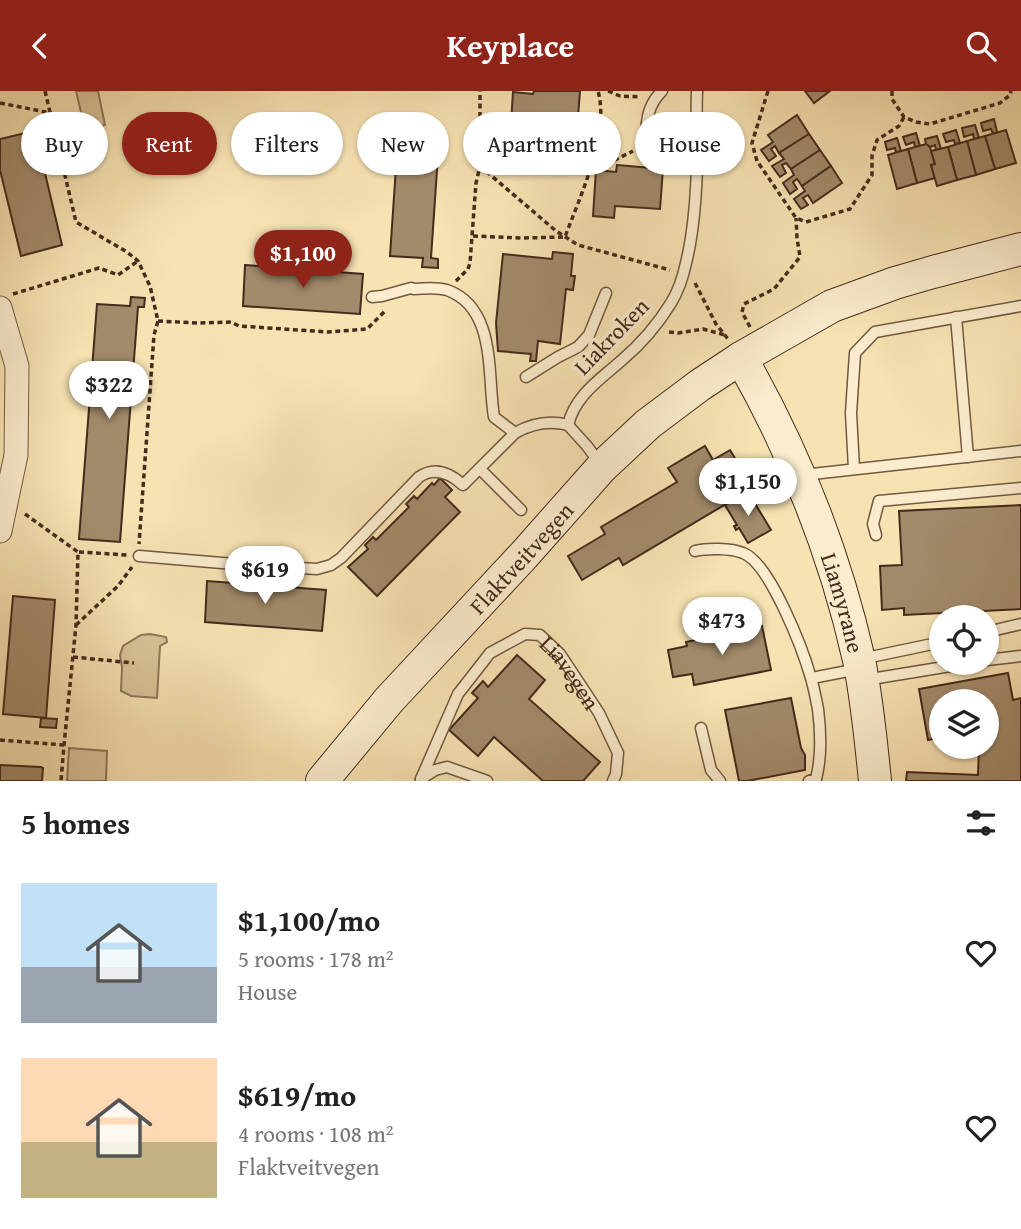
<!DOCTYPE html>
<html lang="en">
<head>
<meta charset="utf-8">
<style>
  :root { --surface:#fff; --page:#f6f6f6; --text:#222; --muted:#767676; --accent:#8f2418 }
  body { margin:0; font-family:"Gentium Book Plus",serif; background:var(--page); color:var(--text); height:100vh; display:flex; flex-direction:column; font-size:26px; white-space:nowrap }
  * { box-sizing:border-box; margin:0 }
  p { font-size:23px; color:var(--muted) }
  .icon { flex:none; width:38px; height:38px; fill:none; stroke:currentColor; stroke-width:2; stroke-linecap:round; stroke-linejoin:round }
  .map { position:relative; height:690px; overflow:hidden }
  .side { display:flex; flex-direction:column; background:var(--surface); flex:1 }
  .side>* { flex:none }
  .banner { position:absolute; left:21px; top:21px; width:980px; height:63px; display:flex; gap:14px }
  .tools { position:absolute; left:929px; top:514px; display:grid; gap:14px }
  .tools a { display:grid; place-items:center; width:70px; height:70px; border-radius:50%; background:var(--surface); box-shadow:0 2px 5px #0004; font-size:35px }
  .price { position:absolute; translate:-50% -60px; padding:0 16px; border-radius:24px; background:#fff; color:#222; font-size:23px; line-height:46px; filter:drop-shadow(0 2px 4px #0008) }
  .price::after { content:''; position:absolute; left:50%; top:42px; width:21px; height:16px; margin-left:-10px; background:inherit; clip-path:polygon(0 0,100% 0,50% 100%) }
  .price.on { background:var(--accent); color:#fff }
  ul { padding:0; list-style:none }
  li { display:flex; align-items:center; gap:21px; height:175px; padding:0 21px }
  li span { display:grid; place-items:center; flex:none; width:196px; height:140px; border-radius:0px; color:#555 }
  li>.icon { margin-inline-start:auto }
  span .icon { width:84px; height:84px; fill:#fffc; stroke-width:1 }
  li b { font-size:30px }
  h2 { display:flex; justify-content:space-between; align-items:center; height:84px; padding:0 21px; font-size:30px }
  .pill { padding:0 24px; border-radius:32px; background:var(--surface); box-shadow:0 2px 5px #0004; font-size:24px; line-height:63px }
  .pill.on { background:var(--accent); color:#fff }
  header { display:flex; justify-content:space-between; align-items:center; height:91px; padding:0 21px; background:var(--accent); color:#fff; font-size:32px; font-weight:800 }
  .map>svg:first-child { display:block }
  .green { fill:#d9c399; stroke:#8f765b; stroke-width:2 }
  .building { fill:#a28a6a; stroke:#452a1d; stroke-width:2 }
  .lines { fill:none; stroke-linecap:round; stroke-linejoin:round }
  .lane-casing { stroke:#725842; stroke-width:13 }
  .street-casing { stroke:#725842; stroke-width:25 }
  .secondary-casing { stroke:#452a1d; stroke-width:34 }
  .path { stroke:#452a1d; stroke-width:3.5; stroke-dasharray:5 3.5; stroke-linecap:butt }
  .lane { stroke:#faeccd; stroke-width:10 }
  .street { stroke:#faeccd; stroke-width:23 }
  .secondary { stroke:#faeccd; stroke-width:32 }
  .labels { text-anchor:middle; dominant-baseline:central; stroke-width:7; stroke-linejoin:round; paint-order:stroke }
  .street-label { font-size:23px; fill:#452a1d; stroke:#faeccd }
</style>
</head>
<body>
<header><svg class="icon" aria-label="back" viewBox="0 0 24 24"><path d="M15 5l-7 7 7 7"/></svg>Keyplace<svg class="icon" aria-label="search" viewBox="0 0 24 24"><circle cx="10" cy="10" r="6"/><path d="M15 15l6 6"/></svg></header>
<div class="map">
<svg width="1021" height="690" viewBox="0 0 1021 690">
  <rect width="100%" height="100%" fill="#f7e2b2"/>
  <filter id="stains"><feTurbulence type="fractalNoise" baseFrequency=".00286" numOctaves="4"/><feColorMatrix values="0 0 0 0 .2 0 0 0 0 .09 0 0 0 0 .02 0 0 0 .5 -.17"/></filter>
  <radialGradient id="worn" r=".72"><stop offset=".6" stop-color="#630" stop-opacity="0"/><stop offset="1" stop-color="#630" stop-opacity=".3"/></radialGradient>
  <g class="green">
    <path d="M76 0H98L105 34 85 38Z"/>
    <path d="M150 543 166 546 167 551 160 555 157 607 131 605 121 600 122 576 120 564 123 555 141 544Z"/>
    <path d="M69 657 107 660 106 690H67Z"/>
  </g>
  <g class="building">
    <path d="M534 0H580L577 39 532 36 531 48 510 47 513 1 533 3Z"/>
    <path d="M805 0H830L814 12Z"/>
    <path d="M797 24 809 43 779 62 775 55 771 58 776 65 769 70 761 59 773 51 768 44Z"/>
    <path d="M994 28 997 41 993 43 991 38 983 40 981 32Z"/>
    <path d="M975 34 979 47 974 48 973 43 964 46 962 37Z"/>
    <path d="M956 39 960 52 955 53 954 49 946 51 943 43Z"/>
    <path d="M1006 39 1016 72 995 78 985 45Z"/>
    <path d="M34 40H35L62 154 21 165 0 79V48Z"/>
    <path d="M916 42 920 55 915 56 914 51 906 54 903 46Z"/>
    <path d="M809 43 820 59 791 78 786 72 782 74 786 82 780 86 772 75 784 68 779 62Z"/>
    <path d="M937 45 941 58 936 59 935 54 930 56 926 53 925 48Z"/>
    <path d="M985 45 995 78 976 84 967 50Z"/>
    <path d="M398 46 439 50 431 167 438 168V177L422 176 423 167 390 165Z"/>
    <path d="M897 47 901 60 896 62 895 57 887 59 885 51Z"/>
    <path d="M967 50 976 84 957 89 948 56Z"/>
    <path d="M926 53 930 56 935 73 931 74 935 87 917 92 908 58Z"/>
    <path d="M948 56 957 89 937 95 931 74 935 73 931 60Z"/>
    <path d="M908 58 917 92 897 98 888 64Z"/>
    <path d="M820 59 831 75 802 95 797 88 793 91 797 98 790 103 783 92 794 84 791 78Z"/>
    <path d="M617 74 663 78 660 118 615 115 614 127 593 125 596 79 616 81Z"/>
    <path d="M831 75 842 92 813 112 808 104 803 107 808 114 801 118 794 108 805 100 802 95Z"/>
    <path d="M553 161 573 163 571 185H575L573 199 566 198 560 253 538 250 536 270H530L531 263 498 260 496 232 503 163 552 168Z"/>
    <path d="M245 174 363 183 360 222V223L243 215Z"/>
    <path d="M131 206 145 207 144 216H138L120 451 79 448 97 213 130 215Z"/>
    <path d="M705 355 713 369 730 359 753 397 623 474 619 467 582 489 568 465 605 443 601 436 677 391 668 377Z"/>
    <path d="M440 387 452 399 445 406 460 421 377 505 348 476 368 458 365 454 373 446 376 449 409 416 406 413 414 405 417 408 432 392 434 394Z"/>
    <path d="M748 401 771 439 748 452 739 437 736 439 734 435 737 434 725 414Z"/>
    <path d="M1021 414V518L904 524V517L882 519 880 475 902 474 899 420Z"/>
    <path d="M207 490 326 499 322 540 205 531Z"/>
    <path d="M13 505 55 509 46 627 3 623Z"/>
    <path d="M762 535 771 579 694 594 692 583 673 586 668 559 687 555 686 551Z"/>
    <path d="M517 564 545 589 529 608 600 671 583 690H543L494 646 478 665 449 639 478 607 472 602 483 590 488 596Z"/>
    <path d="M1008 582 1013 609 1021 607V690H906L907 681 978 684 979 656H987V611H942V646L928 649 919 598Z"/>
    <path d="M791 607 801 657 805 664V679L747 690H739L725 619Z"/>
    <path d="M41 627 57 628 56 637 40 636Z"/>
    <path d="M0 674 41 676 43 677 42 690H0Z"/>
  </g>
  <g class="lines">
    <g class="lane-casing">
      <g id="lane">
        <path d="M645 55C647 33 645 17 662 0"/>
        <path d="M372 206 382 205 411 197 414 198C425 197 437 196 447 199 497 217 487 284 494 326L515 342"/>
        <path d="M956 226 968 366"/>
        <path d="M526 286 558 266 578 256 589 244 606 202"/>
        <path d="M601 374 587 355 568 334C575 304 601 288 622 269 641 253 658 233 671 212 679 199 683 186 686 172 694 140 696 108 697 75 697 50 696 25 697 0"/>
        <path d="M480 378 521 419"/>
        <path d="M854 378 851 322 855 262 875 241 1021 215"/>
        <path d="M803 384 1021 360"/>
        <path d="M876 444 873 433 879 410 1021 397"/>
        <path d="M695 460C707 457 731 457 743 462 770 472 803 559 811 587 814 597 816 608 818 618 821 642 822 665 816 688L809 690"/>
        <path d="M139 465 246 474 317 478 331 474 341 467 419 386C435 375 450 382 463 394L515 342C531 333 549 329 568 334"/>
        <path d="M987 541 1021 533"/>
        <path d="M861 568 942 551"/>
        <path d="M987 569 1021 565"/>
        <path d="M812 587 858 578"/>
        <path d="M865 589 969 572"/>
        <path d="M701 637 711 679 720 690"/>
        <path id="s1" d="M421 688 458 603 490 562 525 543 540 544 560 563 599 622 618 662 616 683 613 690"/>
        <path d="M421 688 435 679 447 676 487 690"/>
      </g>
    </g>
    <g class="street-casing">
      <path id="street" d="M0 217 17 275 16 364 0 440"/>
    </g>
    <g class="secondary-casing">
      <g id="secondary">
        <path id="s2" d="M741 267C795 362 835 462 859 569 867 608 871 650 875 690"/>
        <path id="s3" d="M322 690 389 609 524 464 602 376 648 333 700 294 741 267 832 215 895 192 933 181 1021 158"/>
      </g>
    </g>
    <g class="path">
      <path d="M45 0 76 131 127 161 138 170 150 195 158 230 154 244 139 453"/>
      <path d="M608 0 620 5 641 6"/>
      <path d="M768 0 752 52 757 70 796 127 806 131 850 118 872 84V65L877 49 899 35 904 26"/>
      <path d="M892 0V8L904 26 916 31 930 33 1000 12 1010 4 1011 0"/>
      <path d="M0 12 51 22"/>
      <path d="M591 74 599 77 633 60"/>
      <path d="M480 75 556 140 578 154 670 179"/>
      <path d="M473 145 521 147 565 146C580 105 610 43 598 0"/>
      <path d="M456 190 468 178 470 172 476 92 480 75V0"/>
      <path d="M695 192 716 233 728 248"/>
      <path d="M13 203 99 177 118 184 138 170"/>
      <path d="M158 230 197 232 231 231 239 235 328 241 367 238 385 220"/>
      <path d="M750 236 742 221 744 213 774 198 800 166 797 147 796 127"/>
      <path d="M669 241 678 242 703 238 725 244"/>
      <path d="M25 423 78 461 76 534 64 654 61 690"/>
      <path d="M79 461 127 464"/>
      <path d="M76 534 118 495 132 476"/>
      <path d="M73 566 134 572"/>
      <path d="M0 649 64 654"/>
    </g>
    <use href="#lane" class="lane"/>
    <use href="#street" class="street"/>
    <use href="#secondary" class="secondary"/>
  </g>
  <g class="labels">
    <g class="street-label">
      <text transform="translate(611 245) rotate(-46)">Liakroken</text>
      <text stroke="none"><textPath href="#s3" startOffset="299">Flaktveitvegen</textPath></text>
      <text stroke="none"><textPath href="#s2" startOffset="266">Liamyrane</textPath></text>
      <text stroke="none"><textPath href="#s1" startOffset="248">Liavegen</textPath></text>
    </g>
  </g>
  <rect width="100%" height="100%" filter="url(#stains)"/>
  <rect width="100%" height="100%" fill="url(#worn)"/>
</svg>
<div class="tools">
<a><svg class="icon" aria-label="locate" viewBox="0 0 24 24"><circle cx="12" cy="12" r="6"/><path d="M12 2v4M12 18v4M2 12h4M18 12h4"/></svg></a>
<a><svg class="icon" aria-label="layers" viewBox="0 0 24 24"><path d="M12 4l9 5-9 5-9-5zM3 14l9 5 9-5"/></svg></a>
</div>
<b class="price on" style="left:303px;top:199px">$1,100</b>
<b class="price" style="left:109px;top:330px">$322</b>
<b class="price" style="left:748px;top:427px">$1,150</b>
<b class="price" style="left:265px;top:515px">$619</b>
<b class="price" style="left:722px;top:566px">$473</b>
<div class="banner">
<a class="pill">Buy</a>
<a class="pill on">Rent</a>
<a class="pill">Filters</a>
<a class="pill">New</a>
<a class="pill">Apartment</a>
<a class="pill">House</a>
</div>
</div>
<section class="side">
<h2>5 homes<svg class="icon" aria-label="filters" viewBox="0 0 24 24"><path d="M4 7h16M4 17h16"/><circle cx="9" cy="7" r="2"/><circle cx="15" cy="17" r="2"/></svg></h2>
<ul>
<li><span style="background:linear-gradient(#bfe0f5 60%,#9aa5b1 0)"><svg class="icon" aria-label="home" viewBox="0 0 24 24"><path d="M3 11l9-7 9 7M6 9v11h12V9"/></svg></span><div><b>$1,100/mo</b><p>5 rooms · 178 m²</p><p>House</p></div><svg class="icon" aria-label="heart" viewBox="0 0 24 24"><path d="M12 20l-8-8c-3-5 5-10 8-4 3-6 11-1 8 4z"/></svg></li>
<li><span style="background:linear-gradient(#ffd9b3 60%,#c2b280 0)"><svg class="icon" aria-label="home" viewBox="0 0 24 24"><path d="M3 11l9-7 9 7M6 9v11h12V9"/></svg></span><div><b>$619/mo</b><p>4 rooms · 108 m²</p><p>Flaktveitvegen</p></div><svg class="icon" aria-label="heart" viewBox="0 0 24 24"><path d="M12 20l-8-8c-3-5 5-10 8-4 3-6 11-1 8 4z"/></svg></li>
</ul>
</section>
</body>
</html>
